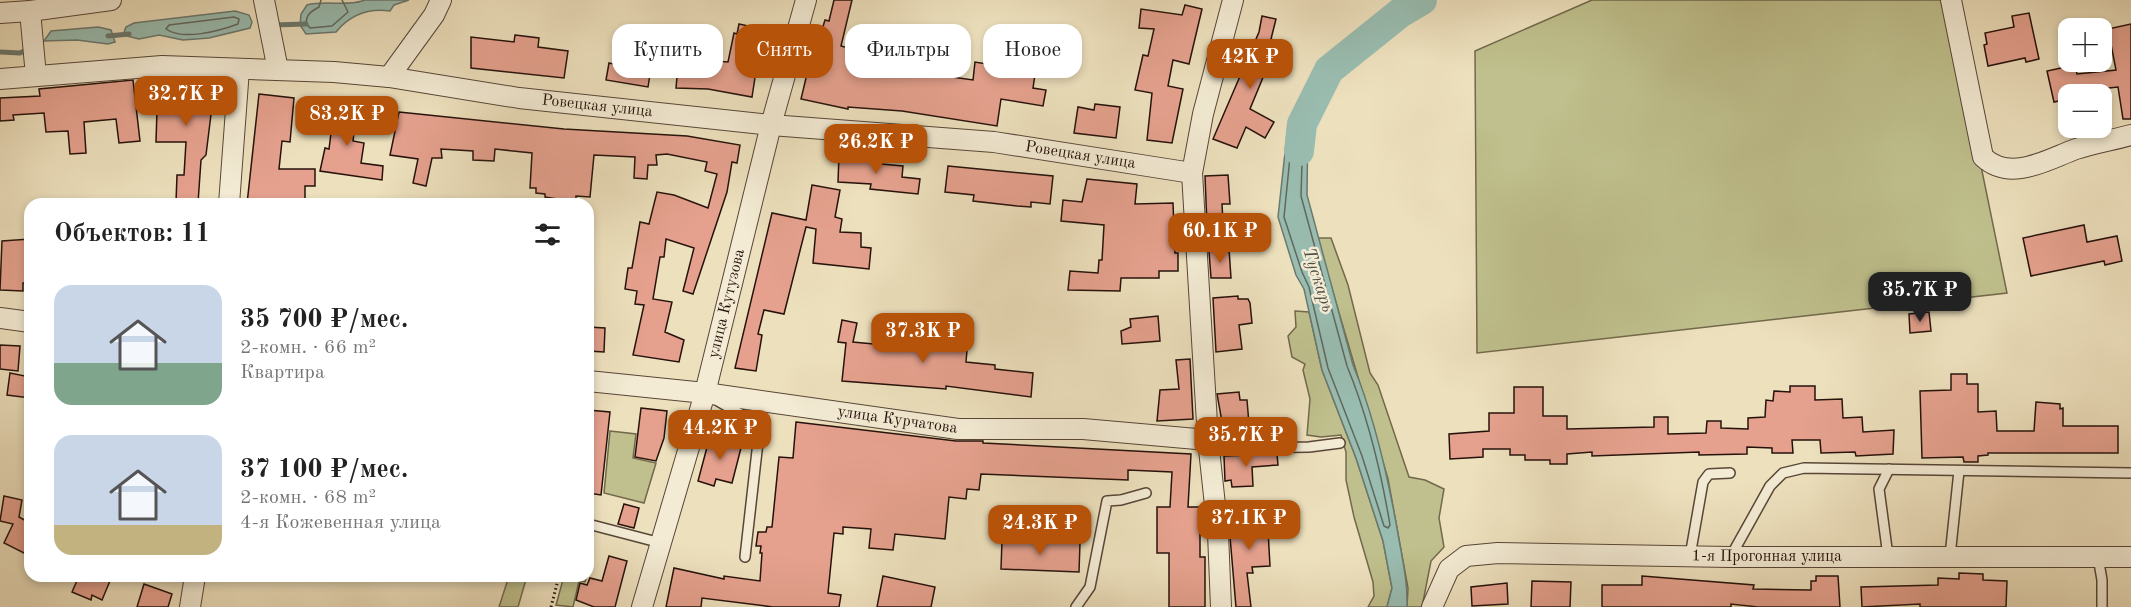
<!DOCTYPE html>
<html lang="ru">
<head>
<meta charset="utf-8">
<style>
  :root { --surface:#fff; --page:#f2f2f2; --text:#222; --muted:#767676; --accent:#b45309 }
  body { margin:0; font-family:"Old Standard TT",serif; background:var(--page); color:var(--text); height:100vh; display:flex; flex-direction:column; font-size:22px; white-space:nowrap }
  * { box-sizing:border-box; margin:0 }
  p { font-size:20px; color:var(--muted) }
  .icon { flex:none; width:33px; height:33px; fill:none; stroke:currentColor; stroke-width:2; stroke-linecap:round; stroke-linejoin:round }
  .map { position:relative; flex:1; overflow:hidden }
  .side { position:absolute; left:24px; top:198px; width:570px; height:384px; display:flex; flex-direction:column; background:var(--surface); border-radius:18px; box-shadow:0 3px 9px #0003 }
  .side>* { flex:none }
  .top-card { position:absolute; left:612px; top:24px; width:570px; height:54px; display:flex; gap:12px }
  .controls { position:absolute; left:2058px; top:18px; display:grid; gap:12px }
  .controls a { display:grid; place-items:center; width:54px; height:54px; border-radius:12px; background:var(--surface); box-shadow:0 3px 9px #0003; font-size:30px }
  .price { position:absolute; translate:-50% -51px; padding:0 14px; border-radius:12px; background:var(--accent); color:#fff; font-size:20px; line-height:39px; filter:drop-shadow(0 2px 3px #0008) }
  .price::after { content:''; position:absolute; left:50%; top:36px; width:18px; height:14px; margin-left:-9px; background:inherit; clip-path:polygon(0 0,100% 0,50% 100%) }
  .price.on { background:#222; color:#fff }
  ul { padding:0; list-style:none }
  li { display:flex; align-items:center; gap:18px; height:150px; padding:0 30px }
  li span { display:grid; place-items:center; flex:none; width:168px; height:120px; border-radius:18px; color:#555 }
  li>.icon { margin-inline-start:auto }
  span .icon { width:72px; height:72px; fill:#fffc; stroke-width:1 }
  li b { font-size:26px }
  h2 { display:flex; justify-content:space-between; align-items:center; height:72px; padding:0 30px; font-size:26px }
  .tag { padding:0 21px; border-radius:18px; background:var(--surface); box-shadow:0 3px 9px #0003; font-size:21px; line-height:54px }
  .tag.on { background:var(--accent); color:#fff }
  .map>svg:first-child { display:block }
  .green { fill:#bfc08d; stroke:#72694c; stroke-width:1.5 }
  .water { fill:#99bdb1; stroke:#6b796f; stroke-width:1.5 }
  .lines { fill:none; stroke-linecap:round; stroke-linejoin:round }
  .shore { stroke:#60685e; stroke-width:1.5 }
  .stream { stroke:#6b796f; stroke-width:5 }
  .river { stroke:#99bdb1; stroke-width:30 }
  .building { fill:#e5a18e; stroke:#26120b; stroke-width:1.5 }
  .service-casing { stroke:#584638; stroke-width:12 }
  .minor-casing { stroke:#584638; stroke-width:22 }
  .path { stroke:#26120b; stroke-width:3; stroke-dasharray:1.5 3; stroke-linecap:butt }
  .service { stroke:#f3ebd4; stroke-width:9 }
  .minor { stroke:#f3ebd4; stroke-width:20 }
  .labels { text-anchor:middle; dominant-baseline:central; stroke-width:5; stroke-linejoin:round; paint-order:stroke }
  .street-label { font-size:16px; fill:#26120b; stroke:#f3ebd4 }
  .water-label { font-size:18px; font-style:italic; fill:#4e4e45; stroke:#f3ebd4 }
</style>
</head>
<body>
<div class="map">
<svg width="2131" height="607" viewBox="0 0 2131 607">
  <rect width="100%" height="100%" fill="#ede0bd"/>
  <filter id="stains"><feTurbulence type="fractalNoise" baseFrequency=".00333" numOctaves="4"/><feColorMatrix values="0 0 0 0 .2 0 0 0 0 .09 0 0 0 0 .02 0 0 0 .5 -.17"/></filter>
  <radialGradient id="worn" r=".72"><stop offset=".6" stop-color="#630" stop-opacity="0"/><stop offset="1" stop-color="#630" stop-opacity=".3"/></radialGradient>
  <g class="green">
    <path d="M1592 0H1947L2007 293 1477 353 1475 51Z"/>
    <path d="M1317 238H1331L1348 285 1370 373 1378 385 1409 477 1425 480 1444 489 1439 518 1444 547 1431 561 1422 607H1407L1408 588 1388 479Z"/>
    <path d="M1295 311 1309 312 1322 370 1356 458 1383 541 1392 588 1387 607H1368L1374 596 1373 582 1354 517 1346 480V452L1341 435 1321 437 1307 435 1310 399 1303 370 1305 364 1292 357 1288 336 1296 327Z"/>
    <path d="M610 431 636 434 633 458 656 463 644 503 604 493Z"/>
    <path d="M509 576H527L518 607H499Z"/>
    <path d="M564 576H587L585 582 579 581 573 607 556 605Z"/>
  </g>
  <g class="water">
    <path d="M365 0H409L394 5 390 11C367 8 350 15 336 32L306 34 300 25 301 14 307 5C326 0 348 7 365 0Z"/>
    <path d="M235 11 249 15 252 22 250 28 209 38 183 40 159 35 139 39 123 35 126 27 134 23Z"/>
    <path d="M1384 13 1392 29 1324 81 1308 114 1307 195 1353 365C1375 418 1388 477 1398 534 1402 558 1408 582 1407 607H1387L1392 588 1383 541 1356 458 1322 370 1304 289 1296 275 1278 217 1288 125 1311 77 1341 53 1351 52 1361 45 1363 29Z"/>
    <path d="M98 27 111 30 115 42 108 44 77 40 44 41 51 31Z"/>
  </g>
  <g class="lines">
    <g class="shore">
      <path d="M321 0 319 7C311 12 307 13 306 23L310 28 332 26 348 12 342 0"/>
      <path d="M234 17 239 19 238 24C219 31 183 41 166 29L169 25Z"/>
      <path d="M1298 119 1302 121 1303 131 1301 196 1347 366C1368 417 1381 471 1390 525L1388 528 1384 526 1362 456 1328 368 1309 287 1302 272 1284 217 1293 127Z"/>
    </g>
    <g class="stream">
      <path d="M273 25 306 24"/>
      <path d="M108 36 129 34"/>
      <path d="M0 52 20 53 30 48"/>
    </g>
    <path class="river" d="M1299 151 1302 124 1329 70 1400 13 1422 0"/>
  </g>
  <g class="building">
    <path d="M834 0H852L841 46 874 55V58L898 62 899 59 906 61 909 48 934 55 930 66 946 69 945 76 973 80 975 62 1018 69 1019 58 1037 61 1033 88 1046 90 1043 106 1001 99 997 126 902 111 848 107V109L801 99 817 32 821 33 825 20 829 21Z"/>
    <path d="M1185 5 1202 9 1189 64 1173 60 1168 86 1183 89 1172 143 1147 140 1152 93 1135 90 1143 55 1148 56 1154 29 1139 28 1141 9 1182 15Z"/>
    <path d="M2029 13 2039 59 2026 62 2025 58 1988 66 1984 45 1987 44 1985 33 2014 27 2012 16Z"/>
    <path d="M1262 16 1276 19 1271 39 1278 42 1274 53 1279 55 1268 77 1264 75 1250 109 1274 122 1265 138 1246 127 1237 148 1213 139 1259 32Z"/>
    <path d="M739 24 758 28 749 70 756 71 752 97 708 89 676 88 678 66 703 68V60L728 62 734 33 737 34Z"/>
    <path d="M2131 24V119H2123L2118 87 2081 91 2082 94H2068V99L2054 102 2047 71 2075 65 2077 74 2116 70 2108 29Z"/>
    <path d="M515 35 539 38 538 47 568 51 564 78 471 68V37L514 42Z"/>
    <path d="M609 63 637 69V66L651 68 648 87 606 80Z"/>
    <path d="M158 78 215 82 206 155 201 160 198 203 176 202 177 175H184L186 142H156Z"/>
    <path d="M133 80 140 141 119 143 116 119 84 122 86 153 70 154 68 131 46 132 44 113 13 115 14 120 0 121V98L40 96 39 89Z"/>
    <path d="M259 94 294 98 290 142 282 141 279 169H315V186H305V203L271 202V204H247Z"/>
    <path d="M335 101 357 104 353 141 364 143 361 163 383 166 382 180 320 171 325 148 329 149Z"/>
    <path d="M1095 104 1120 107 1116 138 1074 133 1078 107 1094 110Z"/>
    <path d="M399 112 564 129 687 136 740 145 737 163 732 162 727 192 693 294 683 291 694 248 666 239 664 257H660L653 299 672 302 665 332 684 340 679 362 633 355 644 305 635 304 637 291 625 289 628 268H632L640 222 649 224 657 192 674 195 708 208 717 174 705 171 707 162 667 154 656 155 657 165H648L647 179 634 178 635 157 594 155 590 197 576 196V202L545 197V194L536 193V188H530L532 153 495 149 494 161 473 160V151L441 149 442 158H432L426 186 413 183 418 159 390 155Z"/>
    <path d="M839 155 858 156 857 158 883 160 882 164 903 166 902 177 920 179 918 194 870 189 871 184 838 182Z"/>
    <path d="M948 166 1053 176 1050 204 1031 202V207L1017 206 973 201 974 195 945 192Z"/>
    <path d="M1228 175 1230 204H1222L1223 223 1207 225 1205 176Z"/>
    <path d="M1087 179 1137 184 1135 204 1173 203 1175 253H1178V271H1159V278H1121L1120 291 1068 290 1070 271 1098 273 1099 260H1102L1104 225 1061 221 1063 200 1082 202Z"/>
    <path d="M812 185 840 190 835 217 842 219 840 232 861 233V247L871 248 869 269 813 263 816 229 806 227 784 314 764 310 758 334 762 335 756 371 735 368 772 213 806 220Z"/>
    <path d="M2084 225 2087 242 2117 236 2122 261 2105 265 2104 261 2031 276 2023 238Z"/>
    <path d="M30 239 28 283H23V291L0 290 2 241Z"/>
    <path d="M1229 249 1231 278H1211L1209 251Z"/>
    <path d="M1238 296V299H1248L1250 303 1252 323 1239 325 1242 349 1216 352 1213 298Z"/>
    <path d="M1929 312 1931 331 1910 333 1909 314Z"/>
    <path d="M1158 316 1160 341 1122 344 1121 331 1131 327 1130 319Z"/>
    <path d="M842 320 857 323 853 342 884 345 887 324 927 328 926 339 945 341 944 350H967L966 362 995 365V369L1033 373 1031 397 946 386V389L842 381 846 343 838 342Z"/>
    <path d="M588 327 605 328 604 352 588 351Z"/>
    <path d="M0 345 20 346 18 371 0 369Z"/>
    <path d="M1190 359 1193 419 1157 421 1160 390 1179 389 1176 360Z"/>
    <path d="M10 373 30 377V398L7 395Z"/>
    <path d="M1951 374H1967V384H1978V412L1996 411 1997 431H2034L2036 402 2060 404V409L2063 408V426H2118V453H1988V455L1978 456V462H1964L1963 457 1922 458 1920 391 1951 390Z"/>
    <path d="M1790 386H1815V400L1842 399 1843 418 1862 417 1863 432 1894 430 1893 454 1856 456 1855 452 1821 453 1820 440H1792L1793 453H1772V448L1747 447V454L1699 455V452L1592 456V452L1567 454V464H1550V460H1525V455H1510V449H1483V457L1450 459 1449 434 1489 431V413H1514V387H1543V416H1567V429L1654 427V417H1668V434L1706 433 1707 421H1721V428L1748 429V418L1765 417 1766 400 1773 401 1774 391 1790 392Z"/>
    <path d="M1239 392 1240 400H1247L1249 424 1237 425 1236 421 1222 422 1217 394Z"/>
    <path d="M641 408 667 411 664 438 656 461 635 457Z"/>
    <path d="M588 410 610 412 601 495 588 493Z"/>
    <path d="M796 422 956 441H983V443L1191 454 1188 507H1200V557H1205V607H1169V553H1157V507H1170L1172 472 1128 470V480L981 474 979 490 967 489 966 499 949 497 945 539 895 534 893 550 869 548 871 529 843 527V534L834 533 828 593 841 595 839 607H773L702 598 701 607H666L674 568 724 579V576L760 581 762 553H760L761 546H756L758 532H766L767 527H772L779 457 793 458Z"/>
    <path d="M710 436 742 444 732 483 716 479 714 486 698 481Z"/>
    <path d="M1277 454 1278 465 1252 467 1253 486 1232 487 1231 480 1225 481 1224 456Z"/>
    <path d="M4 496 22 500 19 517 30 523V556L4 543 13 524 0 521Z"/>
    <path d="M624 504 639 508 634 528 618 524Z"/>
    <path d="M1273 511 1274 530H1268L1270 566 1252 567 1253 573H1247L1251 607H1236L1229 525 1231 521 1252 519 1251 513Z"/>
    <path d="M1002 540 1080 543 1079 572 1001 569Z"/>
    <path d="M609 556 627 561 615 607H594L576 600 580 583 587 585 590 578 602 581Z"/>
    <path d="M1959 573 1983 574V580L2007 581 2006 607H1920V604L1862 607 1861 587 1938 585V578L1959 579Z"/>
    <path d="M79 576H112L102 600 92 595 91 600 72 592Z"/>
    <path d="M883 576 935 587 931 607H877Z"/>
    <path d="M1642 576 1754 585 1753 589 1811 590V581H1816V576H1838L1840 607H1758L1731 604V607H1602V585H1642Z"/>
    <path d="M1532 581 1571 582 1570 607H1531Z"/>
    <path d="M1507 583 1508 604 1472 606 1471 587Z"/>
    <path d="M144 584 172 594 168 607H137Z"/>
  </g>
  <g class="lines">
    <g class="service-casing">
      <g id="service">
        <path d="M718 401 744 416 758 442 745 557"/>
        <path d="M1209 448 1309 447 1340 443"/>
        <path d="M588 524 661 543"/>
        <path d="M1690 556 1703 482 1709 474 1730 473"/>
        <path d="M1731 556 1770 486 1783 473 1804 468 2131 473"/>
        <path d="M1888 556 1879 489 1889 469"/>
        <path d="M1950 556 1959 471"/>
        <path d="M2098 557 2102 580V607"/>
        <path d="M1076 607 1090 587 1107 501 1121 500 1146 493"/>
      </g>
    </g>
    <g class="minor-casing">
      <g id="minor">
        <path d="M264 0 278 70"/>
        <path d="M1951 0 1983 157C2011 183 2048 159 2076 149 2094 143 2113 140 2131 135"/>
        <path d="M30 11 36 76"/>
        <path d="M0 13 30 11 111 0"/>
        <path d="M389 77 434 15 441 0"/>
        <path id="s1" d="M0 79 162 66 334 72 389 77 519 98 771 125 994 142 1192 173"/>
        <path d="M229 204 239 69"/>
        <path d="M0 318 30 322"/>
        <path id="s2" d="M588 381 705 393 958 429H1083L1208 440"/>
        <path d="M190 607 195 576"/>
        <path id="s3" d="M642 607 705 393 771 125 806 0"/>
        <path d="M1221 607 1218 533 1208 440 1192 173 1203 114 1233 0"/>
        <path id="s4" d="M1432 607 1449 569 1466 556 1498 553 1730 557H2131"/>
      </g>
    </g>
    <path class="path" d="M551 607 559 576"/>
    <use href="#service" class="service"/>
    <use href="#minor" class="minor"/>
  </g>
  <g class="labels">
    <g class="street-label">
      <text stroke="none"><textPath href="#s1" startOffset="600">Ровецкая улица</textPath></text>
      <text stroke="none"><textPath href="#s1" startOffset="1086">Ровецкая улица</textPath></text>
      <text stroke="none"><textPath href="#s3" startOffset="315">улица Кутузова</textPath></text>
      <text stroke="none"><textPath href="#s2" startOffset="312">улица Курчатова</textPath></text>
      <text stroke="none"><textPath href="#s4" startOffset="364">1-я Прогонная улица</textPath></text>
    </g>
    <g class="water-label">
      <text transform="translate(1318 280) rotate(72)">Тускарь</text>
    </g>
  </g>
  <rect width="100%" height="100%" filter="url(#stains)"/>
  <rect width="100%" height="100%" fill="url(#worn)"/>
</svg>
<div class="controls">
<a>+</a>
<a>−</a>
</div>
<b class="price" style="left:1250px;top:90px">42K ₽</b>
<b class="price" style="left:186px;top:127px">32.7K ₽</b>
<b class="price" style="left:347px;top:147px">83.2K ₽</b>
<b class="price" style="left:876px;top:175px">26.2K ₽</b>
<b class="price" style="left:1220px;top:264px">60.1K ₽</b>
<b class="price on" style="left:1920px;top:323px">35.7K ₽</b>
<b class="price" style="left:923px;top:364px">37.3K ₽</b>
<b class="price" style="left:720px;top:461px">44.2K ₽</b>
<b class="price" style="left:1246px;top:468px">35.7K ₽</b>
<b class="price" style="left:1249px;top:551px">37.1K ₽</b>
<b class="price" style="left:1040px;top:556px">24.3K ₽</b>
<div class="top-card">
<a class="tag">Купить</a>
<a class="tag on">Снять</a>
<a class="tag">Фильтры</a>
<a class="tag">Новое</a>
</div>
<section class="side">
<h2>Объектов: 11<svg class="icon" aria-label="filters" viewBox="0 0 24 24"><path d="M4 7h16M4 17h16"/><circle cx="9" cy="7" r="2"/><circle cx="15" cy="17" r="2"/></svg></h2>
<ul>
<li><span style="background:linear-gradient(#c9d6e8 65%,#7fa58c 0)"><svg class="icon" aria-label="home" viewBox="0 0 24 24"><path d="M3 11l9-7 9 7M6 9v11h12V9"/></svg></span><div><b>35 700 ₽/мес.</b><p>2-комн. · 66 m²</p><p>Квартира</p></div></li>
<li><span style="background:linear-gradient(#c9d6e8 75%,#c2b280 0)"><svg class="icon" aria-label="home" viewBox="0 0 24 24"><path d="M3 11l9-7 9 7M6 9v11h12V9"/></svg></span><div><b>37 100 ₽/мес.</b><p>2-комн. · 68 m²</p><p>4-я Кожевенная улица</p></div></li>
</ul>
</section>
</div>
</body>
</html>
